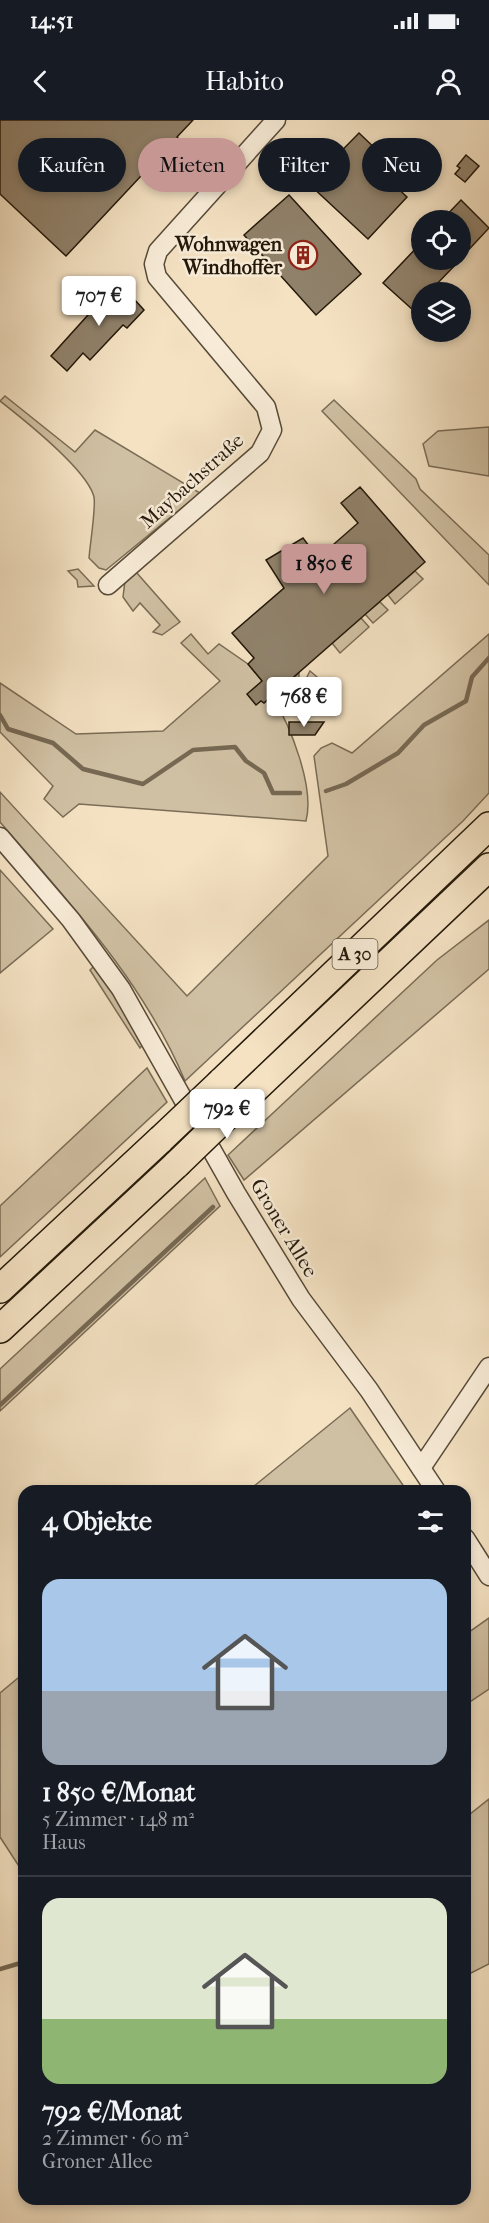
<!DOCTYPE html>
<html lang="de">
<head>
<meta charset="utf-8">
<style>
  :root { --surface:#171b24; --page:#20242c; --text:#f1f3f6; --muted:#9ea1a6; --line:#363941; --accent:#c59692 }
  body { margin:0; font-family:"IM FELL French Canon",serif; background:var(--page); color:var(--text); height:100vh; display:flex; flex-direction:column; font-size:22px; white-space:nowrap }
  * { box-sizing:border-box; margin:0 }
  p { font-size:20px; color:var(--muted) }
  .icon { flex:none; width:33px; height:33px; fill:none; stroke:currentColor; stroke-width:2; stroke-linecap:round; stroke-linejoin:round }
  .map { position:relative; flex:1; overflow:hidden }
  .drawer { position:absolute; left:18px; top:1365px; width:453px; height:720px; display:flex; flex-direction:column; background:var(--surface); border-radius:18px; box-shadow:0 3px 9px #0003 }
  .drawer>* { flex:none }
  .guide { position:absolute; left:18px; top:18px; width:453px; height:54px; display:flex; gap:12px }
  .controls { position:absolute; left:411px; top:90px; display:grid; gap:12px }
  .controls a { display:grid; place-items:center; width:60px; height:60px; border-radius:50%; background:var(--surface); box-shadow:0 3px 9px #0003; font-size:30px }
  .price { position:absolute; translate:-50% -51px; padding:0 14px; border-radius:6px; background:#fff; color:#222; font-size:20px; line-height:39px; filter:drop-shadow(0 2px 3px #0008) }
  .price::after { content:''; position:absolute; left:50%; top:36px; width:18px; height:14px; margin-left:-9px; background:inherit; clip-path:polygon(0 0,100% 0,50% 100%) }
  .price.active { background:var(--accent); color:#111 }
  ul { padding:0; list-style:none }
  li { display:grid; align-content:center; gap:12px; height:318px; padding:0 24px }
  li+li { border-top:2px solid var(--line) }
  li span { display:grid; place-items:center; height:186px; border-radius:18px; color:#555 }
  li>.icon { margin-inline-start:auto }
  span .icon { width:108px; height:108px; fill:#fffc; stroke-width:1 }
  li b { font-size:26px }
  h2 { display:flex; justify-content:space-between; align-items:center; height:72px; padding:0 24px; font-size:26px }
  .tag { padding:0 21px; border-radius:27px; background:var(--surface); box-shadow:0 3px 9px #0003; font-size:21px; line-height:54px }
  .tag.active { background:var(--accent); color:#111 }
  .status { display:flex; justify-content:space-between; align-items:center; height:42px; padding:0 30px; background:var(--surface); direction:ltr }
  .status svg { height:16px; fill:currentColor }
  header { display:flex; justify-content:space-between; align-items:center; height:78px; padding:0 24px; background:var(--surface); font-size:27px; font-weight:600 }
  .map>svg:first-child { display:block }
  .green { fill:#d0c0a3; stroke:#7a6c56; stroke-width:1.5 }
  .water { fill:#ad9d84; stroke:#766853; stroke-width:1.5 }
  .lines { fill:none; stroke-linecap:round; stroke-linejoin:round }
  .stream { stroke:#766853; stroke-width:4.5 }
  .building { fill:#90816a; stroke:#231809; stroke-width:1.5 }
  .minor-casing { stroke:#574a38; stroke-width:21 }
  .highway-casing { stroke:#231809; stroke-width:30 }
  .minor { stroke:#f8ecd8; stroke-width:18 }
  .highway { stroke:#f4e2c3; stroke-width:27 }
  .highway-bridge-casing { stroke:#231809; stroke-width:30; stroke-linecap:butt }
  .highway-bridge { stroke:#f4e2c3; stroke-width:27 }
  .labels { text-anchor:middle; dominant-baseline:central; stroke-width:5; stroke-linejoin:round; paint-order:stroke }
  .shield { fill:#f8ecd8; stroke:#635847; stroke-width:1.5 }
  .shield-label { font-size:18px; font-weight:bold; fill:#231809 }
  .poi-label { font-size:20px; font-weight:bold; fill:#231809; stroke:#f8ecd8; text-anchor:end }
  .street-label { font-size:20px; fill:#231809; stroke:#f8ecd8 }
</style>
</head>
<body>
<div class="status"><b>14:51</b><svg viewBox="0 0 49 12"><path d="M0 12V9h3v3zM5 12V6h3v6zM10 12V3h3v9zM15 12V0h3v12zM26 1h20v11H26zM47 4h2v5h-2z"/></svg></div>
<header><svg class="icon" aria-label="back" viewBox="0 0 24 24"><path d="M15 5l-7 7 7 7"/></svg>Habito<svg class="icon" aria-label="person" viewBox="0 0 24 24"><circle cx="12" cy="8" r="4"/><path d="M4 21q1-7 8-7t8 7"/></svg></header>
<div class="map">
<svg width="489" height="2103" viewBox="0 0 489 2103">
  <rect width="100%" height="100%" fill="#f4e2c3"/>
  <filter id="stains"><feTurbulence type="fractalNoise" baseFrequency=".00333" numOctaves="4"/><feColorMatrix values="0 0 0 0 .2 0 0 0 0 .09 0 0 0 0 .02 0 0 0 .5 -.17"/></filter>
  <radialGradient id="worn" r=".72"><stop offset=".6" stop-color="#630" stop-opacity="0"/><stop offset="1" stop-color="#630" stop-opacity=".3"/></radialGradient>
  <g class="green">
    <path d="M5 276 75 332 95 310 200 373 106 450 99 448 89 438C90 424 96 388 94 377 87 349 23 299 0 281Z"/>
    <path d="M334 280 416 359 420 369 489 435V465L322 291Z"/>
    <path d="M489 307V356L429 346 423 324 438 311Z"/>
    <path d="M78 449 94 466 78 467 77 460 68 451Z"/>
    <path d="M415 451 423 459 395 484 388 475Z"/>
    <path d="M136 452 180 502 162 515 153 512 160 505 140 483 133 491 123 477 125 461Z"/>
    <path d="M380 482 388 490 373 503 365 494Z"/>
    <path d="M361 498 369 507 340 533 332 523Z"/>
    <path d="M191 514 208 534 219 524 248 544 261 559 268 553 281 569 272 576C290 605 315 667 306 701L79 684 63 697 44 679 53 666 0 612V563L76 614 163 611 220 561 181 523Z"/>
    <path d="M489 514V673L463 701 185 961C144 862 69 782 0 702V672L187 876 328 736 314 636 321 628 332 623 352 633Z"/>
    <path d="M310 551 317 557 315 565 294 586 287 576 305 561Z"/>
    <path d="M0 750 53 809 0 853Z"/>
    <path d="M489 800V849L244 1060 228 1035 437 840Z"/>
    <path d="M97 843 145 922 140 928 90 850Z"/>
    <path d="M147 948 167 982 0 1137V1086Z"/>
    <path d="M205 1058 220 1086 0 1291V1249Z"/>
    <path d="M350 1288 407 1371H248Z"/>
    <path d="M489 1498V1569L465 1585V1515Z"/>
    <path d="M24 1553V1754L0 1717V1573Z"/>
    <path d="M489 1679V1844L465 1856V1698Z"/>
  </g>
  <path class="water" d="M299 553V565L287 576 280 575 281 569Z"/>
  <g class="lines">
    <g class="stream">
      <path d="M0 595 8 609 53 623 83 649 143 664 193 630 235 627 246 641 264 653 273 673H300"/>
      <path d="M326 671 346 664 398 633 424 605 466 581 472 557 489 538"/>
      <path d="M0 1285 213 1087"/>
      <path d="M0 1849 24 1842"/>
    </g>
  </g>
  <g class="building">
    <path d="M0 0H193L177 17 184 24 162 47 155 41 66 136 0 74Z"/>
    <path d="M359 13 381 34 372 44 407 77 368 119 309 64Z"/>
    <path d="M466 35 479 46 465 62 455 54 460 48 457 46Z"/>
    <path d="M289 75 361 154 316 195 244 115Z"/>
    <path d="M461 80 489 108 460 139V100H442Z"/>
    <path d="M422 122V140H460L429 172H422V181L413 190 383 163Z"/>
    <path d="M116 164 125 169 144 190 127 208 123 205 90 240 83 233 67 251 51 236Z"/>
    <path d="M360 367 425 442 264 583 261 581 256 585 247 574 262 561 248 544 254 538 232 513 284 468 266 440 303 418 318 438 358 403 341 383Z"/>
    <path d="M289 602H324L315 615H289Z"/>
  </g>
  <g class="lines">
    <g class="minor-casing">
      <g id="minor">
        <path d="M108 465 260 333 272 310 266 287 157 157 154 144 158 131 276 0"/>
        <path d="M0 717 71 800 121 869 236 1073 301 1179 369 1270 436 1371"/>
        <path d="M421 1348 489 1247"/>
        <path d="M465 1418 489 1456"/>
      </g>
    </g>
    <g class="highway-casing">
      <g id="highway">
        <path d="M221 962 489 706"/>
        <path d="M236 987 489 747"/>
        <path d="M0 1169 161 1019"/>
        <path d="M0 1209 177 1044"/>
      </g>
    </g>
    <use href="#minor" class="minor"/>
    <use href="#highway" class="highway"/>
    <g class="highway-bridge-casing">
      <g id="highway-bridge">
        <path d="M161 1019 221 962"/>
        <path d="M177 1044 236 987"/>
      </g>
    </g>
    <use href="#highway-bridge" class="highway-bridge"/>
  </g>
  <defs>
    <g id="building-ring" transform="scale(1.5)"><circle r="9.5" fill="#f8ecd8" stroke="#8f2418" stroke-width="1.5"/><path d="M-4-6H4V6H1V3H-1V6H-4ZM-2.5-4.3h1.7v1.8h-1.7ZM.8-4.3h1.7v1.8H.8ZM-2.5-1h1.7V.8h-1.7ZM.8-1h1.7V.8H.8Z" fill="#8f2418"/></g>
  </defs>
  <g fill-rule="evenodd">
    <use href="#building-ring" x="303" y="135"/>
  </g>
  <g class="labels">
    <rect class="shield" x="332.5" y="819" width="45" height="30" rx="4.5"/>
    <g class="shield-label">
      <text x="355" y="834">A 30</text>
    </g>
    <g class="poi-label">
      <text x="282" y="124">Wohnwagen<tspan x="282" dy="23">Windhoffer</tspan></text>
    </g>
    <g class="street-label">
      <text transform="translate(192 361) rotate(-42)">Maybachstraße</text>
      <text transform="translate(284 1108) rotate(59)">Groner Allee</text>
    </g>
  </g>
  <rect width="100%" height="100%" filter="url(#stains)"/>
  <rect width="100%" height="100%" fill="url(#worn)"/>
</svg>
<div class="controls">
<a><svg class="icon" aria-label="locate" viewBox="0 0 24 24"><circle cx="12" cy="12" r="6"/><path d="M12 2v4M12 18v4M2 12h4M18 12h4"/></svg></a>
<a><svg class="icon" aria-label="layers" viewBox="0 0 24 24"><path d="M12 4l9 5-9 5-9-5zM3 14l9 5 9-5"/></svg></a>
</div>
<b class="price" style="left:99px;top:207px">707 €</b>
<b class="price active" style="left:324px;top:475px">1 850 €</b>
<b class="price" style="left:304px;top:608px">768 €</b>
<b class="price" style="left:227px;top:1020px">792 €</b>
<div class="guide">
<a class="tag">Kaufen</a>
<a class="tag active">Mieten</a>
<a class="tag">Filter</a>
<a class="tag">Neu</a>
</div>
<section class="drawer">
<h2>4 Objekte<svg class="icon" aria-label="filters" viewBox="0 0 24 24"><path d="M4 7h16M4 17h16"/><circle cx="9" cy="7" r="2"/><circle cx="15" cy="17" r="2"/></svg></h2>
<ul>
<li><span style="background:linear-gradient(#a9c7e8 60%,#9aa5b1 0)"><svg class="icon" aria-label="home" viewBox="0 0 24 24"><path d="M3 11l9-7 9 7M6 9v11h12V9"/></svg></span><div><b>1 850 €/Monat</b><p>5 Zimmer · 148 m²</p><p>Haus</p></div></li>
<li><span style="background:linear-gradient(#dfe7d0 65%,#8fb573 0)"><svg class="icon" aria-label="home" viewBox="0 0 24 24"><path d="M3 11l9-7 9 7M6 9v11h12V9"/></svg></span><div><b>792 €/Monat</b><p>2 Zimmer · 60 m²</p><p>Groner Allee</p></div></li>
</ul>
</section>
</div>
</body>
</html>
